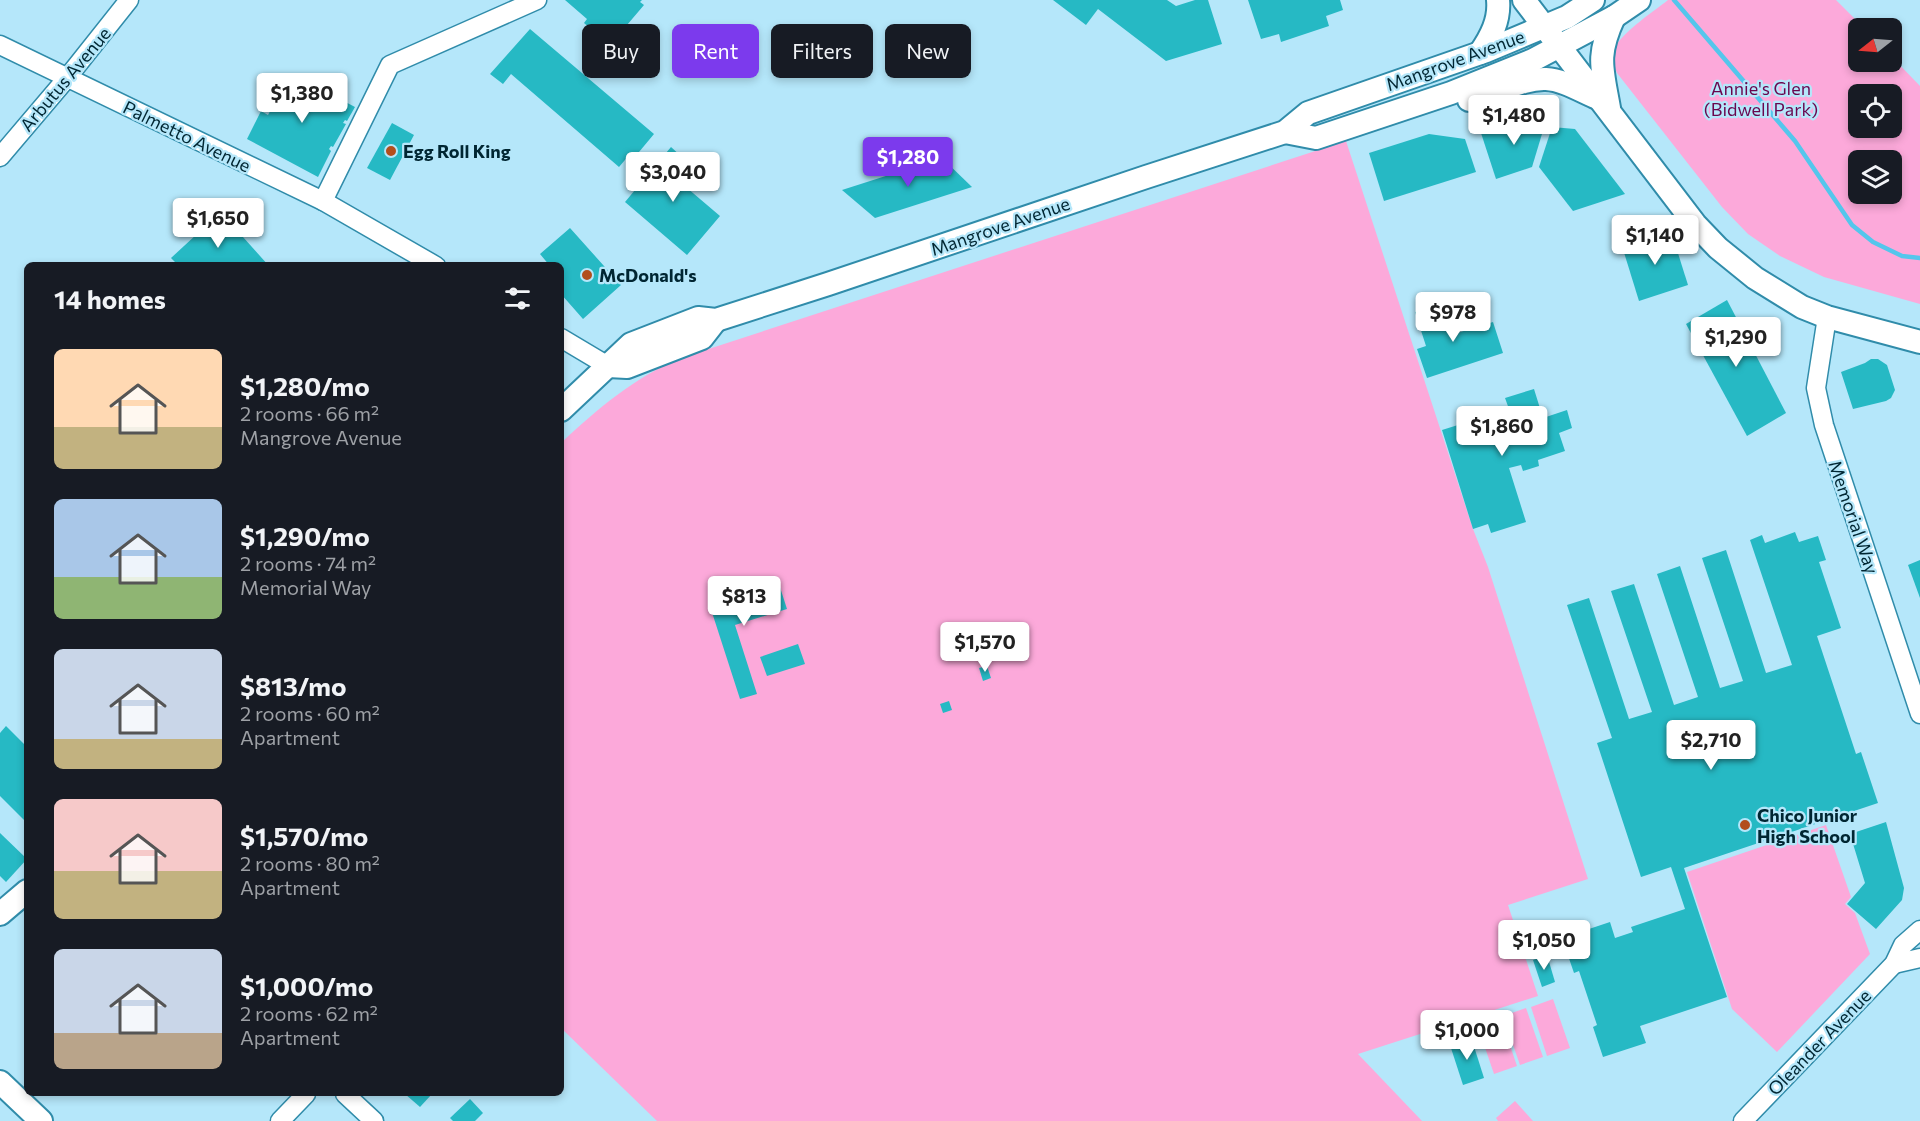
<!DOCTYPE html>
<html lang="en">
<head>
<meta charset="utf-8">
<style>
  :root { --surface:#171b24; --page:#20242c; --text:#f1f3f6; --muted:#9ea1a6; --accent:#7c3aed }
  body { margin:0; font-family:Commissioner,sans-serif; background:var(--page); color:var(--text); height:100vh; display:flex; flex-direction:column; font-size:22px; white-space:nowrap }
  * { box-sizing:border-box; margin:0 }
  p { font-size:20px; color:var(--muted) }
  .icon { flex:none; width:33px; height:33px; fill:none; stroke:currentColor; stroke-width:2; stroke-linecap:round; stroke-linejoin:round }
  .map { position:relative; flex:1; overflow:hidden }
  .drawer { position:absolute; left:24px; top:262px; width:540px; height:834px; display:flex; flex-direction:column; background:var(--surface); border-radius:9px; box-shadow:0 3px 9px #0003 }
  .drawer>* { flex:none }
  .hud { position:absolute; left:582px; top:24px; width:570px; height:54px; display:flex; gap:12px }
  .needle { width:39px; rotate:253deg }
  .buttons { position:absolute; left:1848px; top:18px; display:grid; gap:12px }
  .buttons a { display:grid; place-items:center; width:54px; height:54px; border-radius:9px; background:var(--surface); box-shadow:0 3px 9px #0003; font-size:30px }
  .price { position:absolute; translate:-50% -51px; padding:0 14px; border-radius:6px; background:#fff; color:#222; font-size:20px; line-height:39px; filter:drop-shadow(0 2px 3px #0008) }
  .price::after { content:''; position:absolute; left:50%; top:36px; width:18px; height:14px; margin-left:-9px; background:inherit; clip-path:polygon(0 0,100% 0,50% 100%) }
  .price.active { background:var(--accent); color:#fff }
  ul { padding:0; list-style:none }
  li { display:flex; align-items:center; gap:18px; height:150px; padding:0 30px }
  li span { display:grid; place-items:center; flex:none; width:168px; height:120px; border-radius:9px; color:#555 }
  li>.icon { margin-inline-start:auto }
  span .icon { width:72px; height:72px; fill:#fffc; stroke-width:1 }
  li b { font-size:26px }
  h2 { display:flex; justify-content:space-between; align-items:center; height:72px; padding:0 30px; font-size:26px }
  .chip { padding:0 21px; border-radius:9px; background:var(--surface); box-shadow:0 3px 9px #0003; font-size:21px; line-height:54px }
  .chip.active { background:var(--accent); color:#fff }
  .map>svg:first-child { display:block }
  .green { fill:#fca9da; fill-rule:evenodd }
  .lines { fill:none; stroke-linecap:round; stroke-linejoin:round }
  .stream { stroke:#54c6ec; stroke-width:4.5 }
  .building { fill:#26b9c4 }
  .minor-casing { stroke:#308caa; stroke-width:21 }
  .tertiary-casing { stroke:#308caa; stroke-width:26 }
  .minor { stroke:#fff; stroke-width:18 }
  .tertiary { stroke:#fff; stroke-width:22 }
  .poi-dot { fill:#b24e1c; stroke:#b5e7fa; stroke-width:2 }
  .labels { text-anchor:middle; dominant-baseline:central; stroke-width:4.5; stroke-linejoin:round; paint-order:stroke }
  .street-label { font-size:18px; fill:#002632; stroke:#b5e7fa }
  .park-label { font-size:18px; fill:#6a064e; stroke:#b5e7fa }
  .poi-label { font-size:18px; font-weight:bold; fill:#002632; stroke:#b5e7fa; text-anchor:start }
</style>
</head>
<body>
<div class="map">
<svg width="1920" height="1121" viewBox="0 0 1920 1121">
  <rect width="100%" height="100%" fill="#b5e7fa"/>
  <g class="green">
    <path d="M1668 0H1836L1864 28H1858V62H1892V57L1920 86V304L1824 277 1780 256 1748 234 1722 207 1617 73C1615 67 1611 60 1612 54 1616 36 1653 12 1668 0ZM1858 94H1892V128H1858ZM1858 160H1892V194H1858Z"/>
    <path d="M1346 141 1473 529 1488 567 1588 879 1508 905 1538 996 1358 1054 1422 1121H657L561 1028V443C600 407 632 379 681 358Z"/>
    <path d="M1826 825 1851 897 1845 904 1855 913 1870 954 1777 1052 1732 1009 1687 872Z"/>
    <path d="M1553 999 1570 1048 1547 1056 1531 1007Z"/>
    <path d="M1526 1008 1543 1057 1520 1065 1503 1016Z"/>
    <path d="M1500 1016 1517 1066 1494 1074 1477 1024Z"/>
    <path d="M1515 1101 1533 1121H1498L1496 1118Z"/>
  </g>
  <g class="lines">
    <path class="stream" d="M1674 0 1795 141 1852 225 1873 242 1902 256 1920 258"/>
  </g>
  <g class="building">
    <path d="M565 0H642L640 2 644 5 610 45 584 23 587 19Z"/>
    <path d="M1053 0H1167L1176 6 1195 0H1208L1222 44 1166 61 1098 9 1086 25Z"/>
    <path d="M1248 0H1340L1343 10 1326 16 1329 26 1281 42 1279 34 1261 39Z"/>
    <path d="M530 29 654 134 634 158 630 154 619 167 511 74 503 84 490 74Z"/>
    <path d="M300 73 319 83 317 87 355 107 347 121 345 120 343 123 346 124 333 147 331 146 329 149 331 151 318 177 247 139 261 111 268 115 289 76 296 80Z"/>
    <path d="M1537 115 1545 124 1532 167 1496 179 1481 133Z"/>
    <path d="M392 123 414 135 390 180 367 168Z"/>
    <path d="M1552 127 1575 129 1625 194 1573 211 1539 167Z"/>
    <path d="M1429 134 1465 139 1476 172 1384 201 1369 153Z"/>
    <path d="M671 147 693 167 680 182 720 216 687 255 625 202Z"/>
    <path d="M942 158 972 187 875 218 842 190Z"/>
    <path d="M225 217 269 266H176L177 264 171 258 210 222 214 227Z"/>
    <path d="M570 228 621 285 583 319 561 294V266H550L540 254Z"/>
    <path d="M1671 231 1688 285 1639 301 1622 246Z"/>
    <path d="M1727 300 1786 413 1747 436 1686 324Z"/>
    <path d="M1444 303 1454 334 1493 322 1503 353 1427 378 1417 349 1426 346 1415 312Z"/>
    <path d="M1871 359H1878L1887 365 1895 390 1891 398 1886 401 1853 409 1841 372 1865 363Z"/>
    <path d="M1534 389 1543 418 1567 410 1572 428 1559 433 1565 451 1538 460 1539 466 1523 471 1521 465 1509 468 1526 522 1491 533 1488 524 1473 529 1442 430 1509 409 1505 398Z"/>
    <path d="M1795 532 1799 542 1818 536 1826 560 1819 562 1841 628 1817 636 1856 754 1861 752 1878 803 1684 868 1727 997 1640 1026 1646 1043 1603 1057 1593 1027 1597 1025 1579 971 1574 973 1562 938 1610 922 1615 938 1633 932 1631 927 1685 909 1671 867 1641 877 1597 743 1612 738 1567 605 1589 598 1629 719 1652 712 1611 591 1634 584 1674 705 1698 697 1657 574 1680 566 1720 688 1743 681 1702 558 1726 550 1766 673 1792 665 1750 540 1762 535 1765 543Z"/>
    <path d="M1920 560V598L1908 565Z"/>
    <path d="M778 581 787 609 735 625 757 694 740 699 708 600 726 595V597Z"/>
    <path d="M798 644 805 664 767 676 760 657Z"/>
    <path d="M987 666 991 678 983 681 979 668Z"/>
    <path d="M949 701 952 710 943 713 940 704Z"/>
    <path d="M6 726 27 747V823L0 796V733Z"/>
    <path d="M1886 822 1904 888 1902 900 1876 929 1847 904 1865 883 1850 834Z"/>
    <path d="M0 833 27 859 6 882 0 876Z"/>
    <path d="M1547 955 1555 982 1542 987 1533 960Z"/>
    <path d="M1471 1037 1484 1078 1463 1085 1450 1045Z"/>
    <path d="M405 1094H432L420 1107Z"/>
    <path d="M470 1099 483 1113 475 1121H453L450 1118Z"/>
  </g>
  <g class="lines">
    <g class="minor-casing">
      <g id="minor">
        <path d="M0 45 323 201 436 266"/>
        <path d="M0 157 67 78 129 0"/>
        <path d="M323 201 390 65 537 0"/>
        <path d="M1827 317 1816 388 1824 425 1920 714"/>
        <path d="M561 338 608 366"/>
        <path d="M1894 964 1920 958"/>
        <path d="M345 1094 374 1121"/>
        <path d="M280 1121 306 1094"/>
        <path d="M1743 1121 1894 964 1903 945 1920 930"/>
      </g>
    </g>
    <g class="tertiary-casing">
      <g id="tertiary">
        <path d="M1524 0 1695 224 1718 248 1755 278 1802 307 1827 317 1920 342"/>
        <path d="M1480 53C1491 37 1500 20 1498 0"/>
        <path d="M1469 100C1495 96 1520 78 1546 79 1563 80 1579 90 1595 97"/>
        <path d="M1609 108C1602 68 1596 56 1614 17"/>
        <path d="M1285 132 1316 138 1451 93 1533 60 1614 17 1639 0"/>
        <path d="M608 366 627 367 702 338 716 320"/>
        <path d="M561 410 631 344 698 318 716 320 828 284 1146 177 1285 132 1308 113 1486 51 1567 17 1593 0"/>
        <path d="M0 914 27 891"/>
        <path d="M0 1082 41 1121"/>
      </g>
    </g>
    <use href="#minor" class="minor"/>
    <use href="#tertiary" class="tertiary"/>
  </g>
  <g class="poi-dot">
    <circle cx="391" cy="151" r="6"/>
    <circle cx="587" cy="275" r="6"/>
    <circle cx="1745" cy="825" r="6"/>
  </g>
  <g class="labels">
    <g class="street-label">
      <text transform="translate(1455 60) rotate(-20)">Mangrove Avenue</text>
      <text transform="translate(65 79) rotate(-50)">Arbutus Avenue</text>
      <text transform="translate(187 136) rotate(26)">Palmetto Avenue</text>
      <text transform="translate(1000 226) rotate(-19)">Mangrove Avenue</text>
      <text transform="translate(1854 517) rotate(71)">Memorial Way</text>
      <text transform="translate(1819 1042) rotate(-46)">Oleander Avenue</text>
    </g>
    <g class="park-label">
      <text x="1761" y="88">Annie's Glen<tspan x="1761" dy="21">(Bidwell Park)</tspan></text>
    </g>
    <g class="poi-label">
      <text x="403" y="151">Egg Roll King</text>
      <text x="599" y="275">McDonald's</text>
      <text x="1757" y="815">Chico Junior<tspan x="1757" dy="21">High School</tspan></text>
    </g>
  </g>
</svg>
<div class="buttons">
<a><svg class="needle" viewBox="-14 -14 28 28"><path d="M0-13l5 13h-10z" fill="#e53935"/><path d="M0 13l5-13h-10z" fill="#9ea1a6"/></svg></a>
<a><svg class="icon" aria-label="locate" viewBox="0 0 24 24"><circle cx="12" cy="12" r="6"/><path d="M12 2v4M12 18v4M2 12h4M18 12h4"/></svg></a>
<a><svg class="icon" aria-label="layers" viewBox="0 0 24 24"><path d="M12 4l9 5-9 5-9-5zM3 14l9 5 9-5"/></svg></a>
</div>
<b class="price" style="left:302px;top:124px">$1,380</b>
<b class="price" style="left:1514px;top:146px">$1,480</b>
<b class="price active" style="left:908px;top:188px">$1,280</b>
<b class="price" style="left:673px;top:203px">$3,040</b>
<b class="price" style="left:218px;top:249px">$1,650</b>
<b class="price" style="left:1655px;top:266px">$1,140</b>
<b class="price" style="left:1453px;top:343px">$978</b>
<b class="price" style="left:1736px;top:368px">$1,290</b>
<b class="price" style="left:1502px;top:457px">$1,860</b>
<b class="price" style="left:744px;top:627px">$813</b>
<b class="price" style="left:985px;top:673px">$1,570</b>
<b class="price" style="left:1711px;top:771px">$2,710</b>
<b class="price" style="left:1544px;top:971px">$1,050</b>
<b class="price" style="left:1467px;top:1061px">$1,000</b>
<div class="hud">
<a class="chip">Buy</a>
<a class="chip active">Rent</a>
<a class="chip">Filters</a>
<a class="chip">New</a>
</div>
<section class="drawer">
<h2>14 homes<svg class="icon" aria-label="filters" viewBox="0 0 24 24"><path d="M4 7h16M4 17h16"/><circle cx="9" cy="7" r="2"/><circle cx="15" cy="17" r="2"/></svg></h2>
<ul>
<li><span style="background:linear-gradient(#ffd9b3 65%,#c2b280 0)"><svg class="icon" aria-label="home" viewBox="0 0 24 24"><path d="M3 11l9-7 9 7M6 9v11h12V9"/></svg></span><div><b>$1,280/mo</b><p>2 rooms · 66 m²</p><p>Mangrove Avenue</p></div></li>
<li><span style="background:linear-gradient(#a9c7e8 65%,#8fb573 0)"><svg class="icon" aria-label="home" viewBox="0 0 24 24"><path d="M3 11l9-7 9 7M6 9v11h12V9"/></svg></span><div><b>$1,290/mo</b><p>2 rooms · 74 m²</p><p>Memorial Way</p></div></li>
<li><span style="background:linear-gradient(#c9d6e8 75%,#c2b280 0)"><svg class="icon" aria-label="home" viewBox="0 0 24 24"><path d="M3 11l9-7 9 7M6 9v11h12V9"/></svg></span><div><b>$813/mo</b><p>2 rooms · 60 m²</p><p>Apartment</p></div></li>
<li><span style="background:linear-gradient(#f6c9c9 60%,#c2b280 0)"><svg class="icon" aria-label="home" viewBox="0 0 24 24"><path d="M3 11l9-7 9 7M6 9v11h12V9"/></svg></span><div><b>$1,570/mo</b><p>2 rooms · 80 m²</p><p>Apartment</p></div></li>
<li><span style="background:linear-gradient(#c9d6e8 70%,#b9a48a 0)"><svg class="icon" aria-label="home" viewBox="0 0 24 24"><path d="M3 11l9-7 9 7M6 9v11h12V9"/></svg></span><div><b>$1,000/mo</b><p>2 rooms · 62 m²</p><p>Apartment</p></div></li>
</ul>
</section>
</div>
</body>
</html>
